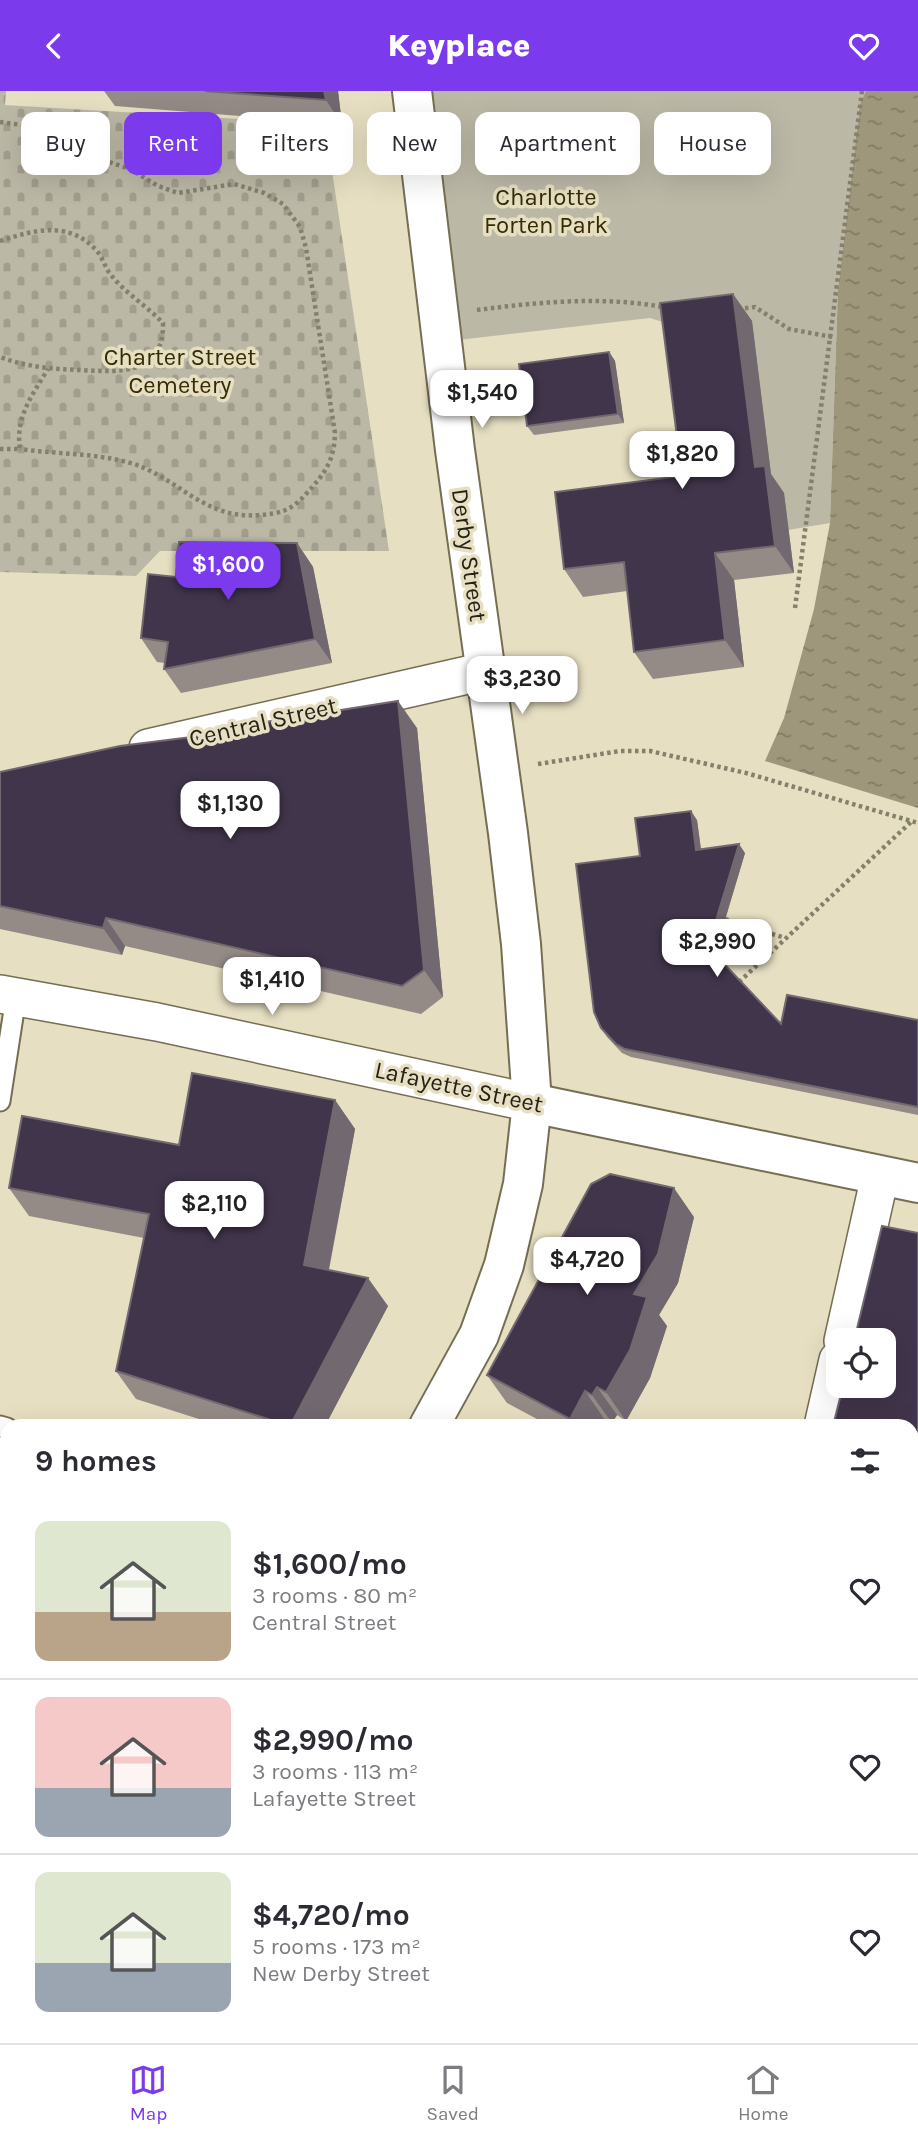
<!DOCTYPE html>
<html lang="en">
<head>
<meta charset="utf-8">
<style>
  :root { --surface:#fff; --page:#f2f2f3; --text:#2b2b33; --muted:#7c7c81; --line:#e1e1e2; --accent:#7c3aed }
  body { margin:0; font-family:Karla,sans-serif; background:var(--page); color:var(--text); height:100vh; display:flex; flex-direction:column; font-size:26px; white-space:nowrap }
  * { box-sizing:border-box; margin:0 }
  p { font-size:23px; color:var(--muted) }
  .icon { flex:none; width:38px; height:38px; fill:none; stroke:currentColor; stroke-width:2; stroke-linecap:round; stroke-linejoin:round }
  .map { position:relative; flex:1; overflow:hidden }
  .sheet { position:absolute; left:0px; top:1328px; width:919px; height:625px; display:flex; flex-direction:column; background:var(--surface); border-radius:21px 21px 0 0; box-shadow:0 7px 28px #0002 }
  .sheet>* { flex:none }
  .hud { position:absolute; left:21px; top:21px; width:877px; height:63px; display:flex; gap:14px }
  .controls { position:absolute; left:826px; top:1237px; display:grid; gap:14px }
  .controls a { display:grid; place-items:center; width:70px; height:70px; border-radius:14px; background:var(--surface); box-shadow:0 7px 28px #0002; font-size:35px }
  .price { position:absolute; translate:-50% -60px; padding:0 16px; border-radius:14px; background:#fff; color:#222; font-size:23px; line-height:46px; filter:drop-shadow(0 2px 4px #0008) }
  .price::after { content:''; position:absolute; left:50%; top:42px; width:21px; height:16px; margin-left:-10px; background:inherit; clip-path:polygon(0 0,100% 0,50% 100%) }
  .price.active { background:var(--accent); color:#fff }
  ul { padding:0; list-style:none }
  li { display:flex; align-items:center; gap:21px; height:175px; padding:0 35px }
  li+li { border-top:2px solid var(--line) }
  li span { display:grid; place-items:center; flex:none; width:196px; height:140px; border-radius:14px; color:#555 }
  li>.icon { margin-inline-start:auto }
  span .icon { width:84px; height:84px; fill:#fffc; stroke-width:1 }
  li b { font-size:30px }
  h2 { display:flex; justify-content:space-between; align-items:center; height:84px; padding:0 35px; font-size:30px }
  .tag { padding:0 24px; border-radius:14px; background:var(--surface); box-shadow:0 7px 28px #0002; font-size:24px; line-height:63px }
  .tag.active { background:var(--accent); color:#fff }
  header { display:flex; justify-content:space-between; align-items:center; height:91px; padding:0 35px; background:var(--accent); color:#fff; font-size:32px; font-weight:800 }
  .tabs { display:flex; justify-content:space-around; align-items:center; height:98px; border-top:2px solid var(--line); background:var(--surface); font-size:19px; color:var(--muted) }
  .tabs a { display:grid; justify-items:center; gap:4px }
  .tabs .active { color:var(--accent) }
  .map>svg:first-child { display:block }
  .green { fill:#bcb8a6 }
  .cemetery { fill:url(#cemetery-stones) }
  .water { fill:url(#water-ripples) }
  .lines { fill:none; stroke-linecap:round; stroke-linejoin:round }
  .service-casing { stroke:#746e54; stroke-width:23 }
  .minor-casing { stroke:#746e54; stroke-width:40 }
  .secondary-casing { stroke:#746e54; stroke-width:42 }
  .primary-casing { stroke:#746e54; stroke-width:42 }
  .trunk-casing { stroke:#746e54; stroke-width:42 }
  .path { stroke:#85806c; stroke-width:4.5; stroke-dasharray:3.5 3.5; stroke-linecap:butt }
  .service { stroke:#fff; stroke-width:19 }
  .minor { stroke:#fff; stroke-width:37 }
  .secondary { stroke:#fff; stroke-width:38 }
  .primary { stroke:#fff; stroke-width:38 }
  .trunk { stroke:#fff; stroke-width:38 }
  .wall { fill:#948a86 }
  .shaded-wall { fill:#72686f }
  .building { fill:#41354b; stroke:#72686f; stroke-width:2 }
  .labels { text-anchor:middle; dominant-baseline:central; stroke-width:7; stroke-linejoin:round; paint-order:stroke }
  .park-label { font-size:24px; fill:#352c04; stroke:#e6dfc2 }
  .street-label { font-size:24px; fill:#242116; stroke:#e6dfc2 }
</style>
</head>
<body>
<header><svg class="icon" aria-label="back" viewBox="0 0 24 24"><path d="M15 5l-7 7 7 7"/></svg>Keyplace<svg class="icon" aria-label="heart" viewBox="0 0 24 24"><path d="M12 20l-8-8c-3-5 5-10 8-4 3-6 11-1 8 4z"/></svg></header>
<div class="map">
<svg width="918" height="1952" viewBox="0 0 918 1952">
  <defs>
    <pattern id="cemetery-stones" width="16" height="16" patternUnits="userSpaceOnUse" patternTransform="scale(1.75)"><rect width="16" height="16" fill="#bcb8a6"/><path d="M2 7V4a2 2 0 0 1 4 0v3zM10 15v-3a2 2 0 0 1 4 0v3z" fill="#a19e8e"/></pattern>
    <pattern id="water-ripples" width="26" height="14" patternUnits="userSpaceOnUse" patternTransform="scale(1.75)"><rect width="26" height="14" fill="#9e977b"/><path d="M2 4q2-2 4 0t4 0M15 11q2-2 4 0t4 0" fill="none" stroke="#817b64"/></pattern>
  </defs>
  <rect width="100%" height="100%" fill="#e6dfc2"/>
  <path class="green" d="M412 0H866L860 13 838 199 830 432 788 439 703 412 678 236 650 227 441 251Z"/>
  <path class="cemetery" d="M0 0H6L5 14 325 33 389 460H160L136 485 0 481Z"/>
  <path class="water" d="M866 0H918V717L765 670 784 627 814 518 830 432 838 199 860 13Z"/>
  <g class="lines">
    <g class="service-casing">
      <g id="service">
        <path d="M0 1010 16 906"/>
        <path d="M0 1335 7 1337"/>
      </g>
    </g>
    <g class="minor-casing">
      <g id="minor">
        <path d="M148 657 485 580"/>
        <path d="M0 903 157 931 532 1012"/>
        <path d="M843 1250 880 1085"/>
        <path d="M823 1335 838 1269"/>
      </g>
    </g>
    <g class="secondary-casing">
      <g id="secondary">
        <path d="M412 0 455 359 508 742 521 853 532 1012 523 1093 504 1174 479 1244 429 1335"/>
        <path d="M532 1012 918 1092"/>
      </g>
    </g>
    <g class="primary-casing">
      <path id="primary" d="M9 1952 14 1946"/>
    </g>
    <g class="trunk-casing">
      <g id="trunk">
        <path d="M0 1915 7 1918"/>
        <path d="M90 1946 108 1952"/>
      </g>
    </g>
    <g class="path">
      <path d="M0 31 51 38 94 66 130 78 158 95 178 102 234 93 264 102 283 113 300 136 306 157 335 342C334 371 325 382 306 403 292 419 280 423 259 424 202 429 177 384 127 371 93 362 54 363 20 358"/>
      <path d="M0 150C34 139 69 129 97 160 103 167 105 177 111 184 125 202 147 215 163 232 164 285 119 281 80 279 52 278 27 276 0 266"/>
      <path d="M738 218 755 216 789 238 832 246"/>
      <path d="M477 219C538 211 603 205 663 216"/>
      <path d="M0 358H20C15 327 32 304 48 278"/>
      <path d="M795 517 862 0"/>
      <path d="M538 673 620 660H650L746 682 918 732"/>
      <path d="M725 828 785 847"/>
      <path d="M739 891 911 731"/>
    </g>
    <use href="#service" class="service"/>
    <use href="#minor" class="minor"/>
    <use href="#secondary" class="secondary"/>
    <use href="#primary" class="primary"/>
    <use href="#trunk" class="trunk"/>
  </g>
  <g class="wall">
    <path d="M104 0H338L342 33 115 15Z"/>
    <path d="M733 203 752 230 771 383 784 402 794 482 734 489 744 576 653 588 634 561 627 500 583 506 564 478 682 385Z"/>
    <path d="M609 261 615 270 624 332 534 344 527 335Z"/>
    <path d="M297 452 313 476 332 572 181 602 164 578 165 572 157 571 141 547 176 486Z"/>
    <path d="M417 637 443 906 421 923 125 855 122 864 0 838V681Z"/>
    <path d="M697 729 701 758 745 762 715 863 781 933 918 929V1024L631 966 622 962 607 946 601 937 640 765Z"/>
    <path d="M335 1009 355 1038 329 1179 388 1215 325 1335H221L136 1308 116 1280 144 1147 29 1125 9 1097 179 1054Z"/>
    <path d="M694 1126 678 1192 659 1224 667 1235 650 1287 626 1330 617 1324 612 1332 605 1329 602 1335H550L507 1312 487 1284Z"/>
    <path d="M918 1142V1952L917 1570 912 1569V1335Z"/>
    <path d="M0 1384 7 1386V1531L0 1529V1432L2 1429H0Z"/>
    <path d="M0 1591 7 1592V1742L0 1741Z"/>
  </g>
  <g class="shaded-wall">
    <path d="M324 0H338L342 33 326 9Z"/>
    <path d="M733 203 752 230 771 383 784 402 794 482 775 455 755 376Z"/>
    <path d="M609 261 615 270 624 332 618 323Z"/>
    <path d="M297 452 313 476 332 572 315 548Z"/>
    <path d="M715 462 734 489 744 576 725 549Z"/>
    <path d="M398 610 417 637 443 906 424 879Z"/>
    <path d="M691 720 697 729 702 767 696 759Z"/>
    <path d="M739 753 745 762 714 865 708 856Z"/>
    <path d="M106 827 125 855 122 864 103 837Z"/>
    <path d="M335 1009 355 1038 324 1203 304 1174Z"/>
    <path d="M674 1097 694 1126 678 1192 659 1224 667 1235 650 1287 626 1330 606 1301 634 1203Z"/>
    <path d="M368 1187 388 1215 325 1335H291Z"/>
    <path d="M597 1296 617 1324 612 1332 592 1304Z"/>
    <path d="M585 1300 605 1329 602 1335H575L570 1328Z"/>
    <path d="M7 1423V1479L0 1469V1447Z"/>
  </g>
  <g class="building">
    <path d="M205 0H324L326 9Z"/>
    <path d="M733 203 755 376 765 375 775 455 715 462 725 549 634 561 624 471 564 478 555 401 682 385 660 212Z"/>
    <path d="M609 261 618 323 527 335 519 273Z"/>
    <path d="M179 451 297 452 315 548 164 578 168 551 141 547 148 483 176 486Z"/>
    <path d="M398 610 424 879 402 895 106 827 103 837 0 815V681L120 655 247 639V634Z"/>
    <path d="M691 720 696 759 739 753 708 856 781 933 787 904 918 929V1016L625 958 616 953 601 937 594 921 576 773 640 765 635 727Z"/>
    <path d="M192 982 335 1009 304 1174 368 1187 290 1335 116 1280 149 1123 9 1097 22 1025 179 1054Z"/>
    <path d="M610 1083 674 1097 658 1163 634 1203 647 1206 630 1259 606 1301 597 1296 592 1304 585 1300 570 1328 487 1284 591 1093Z"/>
    <path d="M882 1135 918 1142V1558L914 1549 912 1547V1335H833L843 1295H884V1250H854Z"/>
    <path d="M0 1384 7 1386V1423L0 1447V1432L5 1424 1 1409H0Z"/>
    <path d="M0 1464 7 1466V1510L0 1508Z"/>
    <path d="M918 1567V1952H667L669 1946H912V1578Z"/>
    <path d="M0 1591 7 1592V1718L0 1717Z"/>
  </g>
  <g class="labels">
    <g class="park-label">
      <text x="546" y="106">Charlotte<tspan x="546" dy="28">Forten Park</tspan></text>
      <text x="180" y="266">Charter Street<tspan x="180" dy="28">Cemetery</tspan></text>
    </g>
    <g class="street-label">
      <text transform="translate(469 464) rotate(82)">Derby Street</text>
      <text transform="translate(263 631) rotate(-13)">Central Street</text>
      <text transform="translate(459 996) rotate(12)">Lafayette Street</text>
    </g>
  </g>
</svg>
<div class="controls">
<a><svg class="icon" aria-label="locate" viewBox="0 0 24 24"><circle cx="12" cy="12" r="6"/><path d="M12 2v4M12 18v4M2 12h4M18 12h4"/></svg></a>
</div>
<b class="price" style="left:482px;top:339px">$1,540</b>
<b class="price" style="left:682px;top:400px">$1,820</b>
<b class="price active" style="left:228px;top:511px">$1,600</b>
<b class="price" style="left:522px;top:625px">$3,230</b>
<b class="price" style="left:230px;top:750px">$1,130</b>
<b class="price" style="left:717px;top:888px">$2,990</b>
<b class="price" style="left:272px;top:926px">$1,410</b>
<b class="price" style="left:214px;top:1150px">$2,110</b>
<b class="price" style="left:587px;top:1206px">$4,720</b>
<div class="hud">
<a class="tag">Buy</a>
<a class="tag active">Rent</a>
<a class="tag">Filters</a>
<a class="tag">New</a>
<a class="tag">Apartment</a>
<a class="tag">House</a>
</div>
<section class="sheet">
<h2>9 homes<svg class="icon" aria-label="filters" viewBox="0 0 24 24"><path d="M4 7h16M4 17h16"/><circle cx="9" cy="7" r="2"/><circle cx="15" cy="17" r="2"/></svg></h2>
<ul>
<li><span style="background:linear-gradient(#dfe7d0 65%,#b9a48a 0)"><svg class="icon" aria-label="home" viewBox="0 0 24 24"><path d="M3 11l9-7 9 7M6 9v11h12V9"/></svg></span><div><b>$1,600/mo</b><p>3 rooms · 80 m²</p><p>Central Street</p></div><svg class="icon" aria-label="heart" viewBox="0 0 24 24"><path d="M12 20l-8-8c-3-5 5-10 8-4 3-6 11-1 8 4z"/></svg></li>
<li><span style="background:linear-gradient(#f6c9c9 65%,#9aa5b1 0)"><svg class="icon" aria-label="home" viewBox="0 0 24 24"><path d="M3 11l9-7 9 7M6 9v11h12V9"/></svg></span><div><b>$2,990/mo</b><p>3 rooms · 113 m²</p><p>Lafayette Street</p></div><svg class="icon" aria-label="heart" viewBox="0 0 24 24"><path d="M12 20l-8-8c-3-5 5-10 8-4 3-6 11-1 8 4z"/></svg></li>
<li><span style="background:linear-gradient(#dfe7d0 65%,#9aa5b1 0)"><svg class="icon" aria-label="home" viewBox="0 0 24 24"><path d="M3 11l9-7 9 7M6 9v11h12V9"/></svg></span><div><b>$4,720/mo</b><p>5 rooms · 173 m²</p><p>New Derby Street</p></div><svg class="icon" aria-label="heart" viewBox="0 0 24 24"><path d="M12 20l-8-8c-3-5 5-10 8-4 3-6 11-1 8 4z"/></svg></li>
</ul>
</section>
</div>
<nav class="tabs">
<a class="active"><svg class="icon" aria-label="map" viewBox="0 0 24 24"><path d="M3 6l6-2 6 2 6-2v14l-6 2-6-2-6 2zM9 4v14M15 6v14"/></svg>Map</a>
<a><svg class="icon" aria-label="saved" viewBox="0 0 24 24"><path d="M7 4h10v16l-5-4-5 4z"/></svg>Saved</a>
<a><svg class="icon" aria-label="home" viewBox="0 0 24 24"><path d="M3 11l9-7 9 7M6 9v11h12V9"/></svg>Home</a>
</nav>
</body>
</html>
